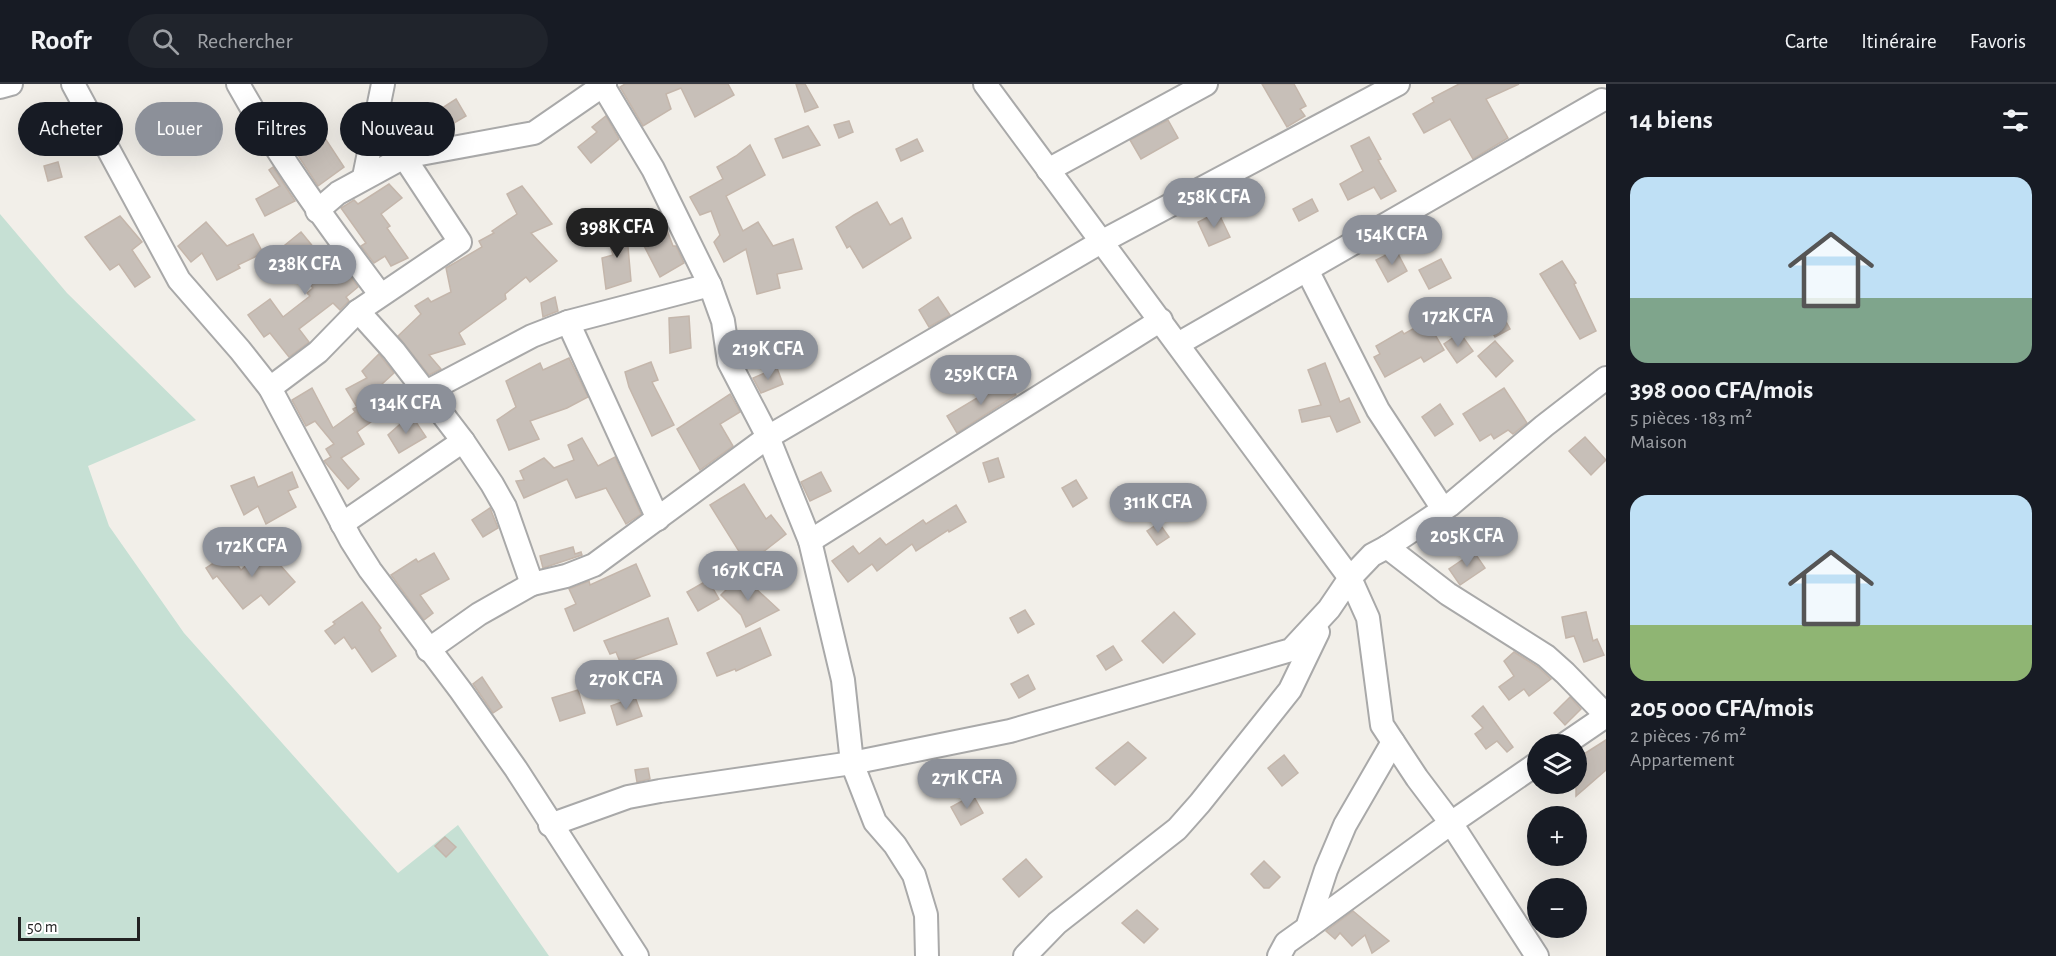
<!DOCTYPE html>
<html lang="fr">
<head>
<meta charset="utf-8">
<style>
  :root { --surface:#171b24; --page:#20242c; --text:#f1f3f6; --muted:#9ea1a6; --line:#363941; --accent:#8c9099 }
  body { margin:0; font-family:"Alegreya Sans",sans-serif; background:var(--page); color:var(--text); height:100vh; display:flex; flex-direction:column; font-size:22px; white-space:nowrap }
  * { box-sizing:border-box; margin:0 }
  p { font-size:20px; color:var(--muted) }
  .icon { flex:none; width:33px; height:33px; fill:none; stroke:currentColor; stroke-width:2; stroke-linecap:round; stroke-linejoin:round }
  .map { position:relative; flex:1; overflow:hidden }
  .panel { display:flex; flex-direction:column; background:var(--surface); width:450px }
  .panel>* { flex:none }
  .guide { position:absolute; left:18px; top:18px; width:570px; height:54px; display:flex; gap:12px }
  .tools { position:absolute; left:1527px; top:650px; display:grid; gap:12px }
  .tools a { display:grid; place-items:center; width:60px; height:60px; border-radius:50%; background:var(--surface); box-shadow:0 6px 24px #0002; font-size:30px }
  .scale { position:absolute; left:18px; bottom:15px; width:122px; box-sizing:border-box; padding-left:6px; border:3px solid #222; border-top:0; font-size:16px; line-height:21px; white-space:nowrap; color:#222; -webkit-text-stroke:4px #fff; paint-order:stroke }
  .price { position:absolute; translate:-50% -51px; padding:0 14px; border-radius:21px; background:var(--accent); color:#fff; font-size:20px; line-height:39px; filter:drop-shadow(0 2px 3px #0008) }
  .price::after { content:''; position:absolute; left:50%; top:36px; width:18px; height:14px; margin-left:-9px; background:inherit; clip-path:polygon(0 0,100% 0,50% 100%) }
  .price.current { background:#222; color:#fff }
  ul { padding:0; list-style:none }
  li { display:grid; align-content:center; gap:12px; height:318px; padding:0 24px }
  li span { display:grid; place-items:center; height:186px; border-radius:18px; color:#555 }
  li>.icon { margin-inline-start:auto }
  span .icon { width:108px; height:108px; fill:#fffc; stroke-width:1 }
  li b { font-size:26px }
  h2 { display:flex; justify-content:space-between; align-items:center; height:72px; padding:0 24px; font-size:26px }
  .chip { padding:0 21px; border-radius:27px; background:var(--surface); box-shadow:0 6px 24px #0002; font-size:21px; line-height:54px }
  .chip.current { background:var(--accent); color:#fff }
  header { display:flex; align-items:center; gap:36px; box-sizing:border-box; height:84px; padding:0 30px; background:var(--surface); border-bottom:2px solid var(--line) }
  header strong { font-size:28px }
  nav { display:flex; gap:33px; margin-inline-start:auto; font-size:21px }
  .search { width:420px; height:54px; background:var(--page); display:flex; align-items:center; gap:15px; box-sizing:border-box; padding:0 21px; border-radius:33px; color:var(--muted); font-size:22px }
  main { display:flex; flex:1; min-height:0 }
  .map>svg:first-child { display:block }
  .wetland { fill:#c6e0d4 }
  .building { fill:#c7bfb8; stroke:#c4b6ab; stroke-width:1.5 }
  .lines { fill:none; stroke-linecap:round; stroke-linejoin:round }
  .minor-casing { stroke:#a9a9a9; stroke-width:26 }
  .minor { stroke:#fff; stroke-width:22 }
</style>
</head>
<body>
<header>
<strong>Roofr</strong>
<div class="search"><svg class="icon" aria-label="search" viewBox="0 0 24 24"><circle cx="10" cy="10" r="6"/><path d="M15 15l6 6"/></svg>Rechercher</div>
<nav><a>Carte</a><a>Itinéraire</a><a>Favoris</a></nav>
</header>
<main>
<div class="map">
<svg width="1606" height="872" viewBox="0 0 1606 872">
  <rect width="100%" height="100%" fill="#f2efe9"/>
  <path class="wetland" d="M0 130 67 209 196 336 88 382 109 442 184 549 398 789 458 741 549 872H0Z"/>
  <g class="building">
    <path d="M625 0H728L734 11 695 33 681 4 666 10 671 25 643 42 620 3Z"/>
    <path d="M796 0H805L818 23 805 28Z"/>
    <path d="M1262 0H1294L1306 22 1300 25 1305 32 1287 43Z"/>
    <path d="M1459 0H1519L1486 15 1508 54 1473 75 1450 35 1424 49 1413 30 1434 18 1432 14Z"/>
    <path d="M456 15 466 32 449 42 439 26Z"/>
    <path d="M292 29 307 53 319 45 344 83 318 102 276 38Z"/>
    <path d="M606 32 619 55 591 79 578 63 597 48 592 43Z"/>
    <path d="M69 33H75L82 45 70 46Z"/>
    <path d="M1168 36 1178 54 1141 75 1130 56Z"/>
    <path d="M849 37 853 48 839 54 834 41Z"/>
    <path d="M808 42 820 61 783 74 775 55Z"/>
    <path d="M1369 53 1381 75 1378 76 1396 107 1381 115 1374 103 1348 116 1340 100 1363 87 1351 62Z"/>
    <path d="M917 55 923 67 901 77 896 65Z"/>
    <path d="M750 61 765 91 726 112 743 147 758 138 773 162 793 155 802 185 777 190 780 204 757 210 746 165 724 178 714 158 720 151 711 127 700 131 690 113 723 95 717 83 736 72Z"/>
    <path d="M58 78 62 93 48 97 44 82Z"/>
    <path d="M273 83 295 117 265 132 256 115 280 102 269 86Z"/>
    <path d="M389 100 402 114 381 130 390 142 387 144 408 174 391 182 385 172 374 179 361 162 366 159 341 124 354 116 358 120Z"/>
    <path d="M522 102 552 140 531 149 557 177 530 198 526 193 505 210 506 215 459 249 465 260 429 271 441 285 429 291 398 252 421 230 415 222 428 214 431 218 451 208 446 184 482 163 479 157 494 149 492 147 517 130 507 110Z"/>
    <path d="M1312 115 1318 127 1299 137 1293 125Z"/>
    <path d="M877 118 890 141 902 134 911 154 863 184 850 162 847 164 836 143 854 131Z"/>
    <path d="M1218 128 1230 153 1209 162 1198 138Z"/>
    <path d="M120 132 142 158 132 166 150 193 135 203 119 180 110 186 85 153Z"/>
    <path d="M206 138 227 162 253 150 263 169 238 181 240 184 217 196 202 169 191 178 178 162Z"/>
    <path d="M626 140 631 197 606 205 602 174 613 171 606 148Z"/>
    <path d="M665 141 673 162H676L684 179 660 193 639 152Z"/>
    <path d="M301 148 329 182 338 176 358 203 346 213 349 217 340 226 333 219 299 245 309 258 289 273 270 249 264 253 248 231 270 215 283 233 310 212 307 209 313 204 280 165Z"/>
    <path d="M1396 166 1407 187 1388 198 1376 176Z"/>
    <path d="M1441 175 1451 194 1429 205 1419 186Z"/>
    <path d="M1562 177 1576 199 1574 200 1596 247 1580 255 1540 190Z"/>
    <path d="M555 213 558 227 543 233 541 219Z"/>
    <path d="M938 213 950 231 929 243 919 226Z"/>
    <path d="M1500 227 1510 245 1495 253 1485 235Z"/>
    <path d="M689 232 691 264 670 269 669 234Z"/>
    <path d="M1427 237 1444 266 1424 278 1421 273 1385 293 1374 273 1380 270 1376 262 1402 247 1404 250Z"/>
    <path d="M1460 249 1473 267 1457 279 1444 260Z"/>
    <path d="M1495 257 1513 277 1496 293 1478 272Z"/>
    <path d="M379 270 394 289 369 312 382 330 357 348 364 360 341 374 359 395 348 405 324 377 331 373 326 365 334 360 315 337 306 342 292 316 312 304 333 344 355 328 353 325 357 323 346 305 367 294 362 287Z"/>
    <path d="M569 274 588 313 567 324 530 337 539 355 509 366 497 336 516 323 506 297 540 279 543 286Z"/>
    <path d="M651 278 658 296 652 298 674 341 652 352 629 303 625 288Z"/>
    <path d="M1325 279 1340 318 1349 314 1360 338 1337 348 1330 332 1302 338 1299 326 1321 321 1308 286Z"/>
    <path d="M777 284 783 300 761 309 753 294Z"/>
    <path d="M1007 296 1016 311 957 349 947 332Z"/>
    <path d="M1504 304 1527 339 1513 350 1508 346 1494 355 1491 350 1480 357 1463 330Z"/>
    <path d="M730 310 740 328 720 340 733 362 700 386 677 345Z"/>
    <path d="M1440 320 1453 340 1435 352 1422 333Z"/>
    <path d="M407 334 410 338 414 335 426 353 399 369 388 351Z"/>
    <path d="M1585 353 1606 376 1591 391 1569 367Z"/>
    <path d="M582 354 598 382 615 373 641 430 626 440 606 404 576 414 567 395 524 414 516 397 524 396 520 387 544 374 554 384 574 376 568 361Z"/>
    <path d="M998 374 1004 393 989 398 983 379Z"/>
    <path d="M292 388 298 403 288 407 296 423 266 440 258 422 244 431 231 402 254 393 258 403Z"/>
    <path d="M821 388 831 407 810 417 801 398Z"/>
    <path d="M1076 396 1087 414 1073 423 1062 404Z"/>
    <path d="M744 400 766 435 771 431 786 450 758 472 756 469 745 477 710 421Z"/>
    <path d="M956 421 966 438 949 448 948 446 916 467 912 460 877 487 872 480 848 498 832 477 853 462 859 470 880 454 886 461 923 436 926 440Z"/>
    <path d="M490 424 498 444 483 453 472 436Z"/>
    <path d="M1159 439 1169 453 1157 461 1147 447Z"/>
    <path d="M573 463 575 470 581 468 582 471 543 484 540 472Z"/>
    <path d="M265 464 295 498 269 521 261 511 243 525 217 492 213 495 206 484 229 469 241 486Z"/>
    <path d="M1474 468 1485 484 1460 501 1449 485Z"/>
    <path d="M434 469 449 495 420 511 433 529 424 536 391 491 416 475 418 478Z"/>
    <path d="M636 480 650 512 574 547 565 525 576 520 569 505 589 497 590 501Z"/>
    <path d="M741 491 779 526 746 543 741 531 721 511Z"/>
    <path d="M708 496 719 515 698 527 687 508Z"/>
    <path d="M362 518 381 544 379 546 396 572 372 588 355 563 352 565 344 553 335 560 325 547 335 540 333 538Z"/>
    <path d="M1025 526 1034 540 1018 549 1010 534Z"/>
    <path d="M1174 528 1195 550 1163 579 1142 557Z"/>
    <path d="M1586 528 1593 557 1597 555 1604 571 1584 578 1574 552 1566 554 1562 533Z"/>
    <path d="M668 534 677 560 621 580 616 568 610 570 604 557Z"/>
    <path d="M760 544 771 571 736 587 735 585 717 592 707 569Z"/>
    <path d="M1113 562 1122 576 1106 586 1097 572Z"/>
    <path d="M1514 568 1538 583 1551 595 1529 612 1524 605 1509 616 1499 603 1514 592 1504 577Z"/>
    <path d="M1028 591 1035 605 1019 614 1011 600Z"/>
    <path d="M482 593 502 623 493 629 473 600Z"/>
    <path d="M578 606 585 629 560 637 552 614Z"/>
    <path d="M635 613 642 632 617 641 611 622Z"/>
    <path d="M1570 613 1581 625 1565 641 1554 629Z"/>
    <path d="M1483 622 1513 663 1507 668 1497 657 1486 665 1475 650 1483 644 1472 632Z"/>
    <path d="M1606 656V686L1576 712V675Z"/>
    <path d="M1128 658 1146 674 1115 701 1096 684Z"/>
    <path d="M1284 671 1298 689 1282 702 1268 684Z"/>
    <path d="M648 684 650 695 637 698 635 686Z"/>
    <path d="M973 711 983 729 961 741 951 723Z"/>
    <path d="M445 753 456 763 446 773 435 762Z"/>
    <path d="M1026 775 1042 793 1019 813 1003 795Z"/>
    <path d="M1264 777 1280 793 1269 804H1264L1251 790Z"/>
    <path d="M1137 826 1158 845 1144 859 1122 839Z"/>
    <path d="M1353 827 1372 843 1389 857 1372 869 1365 851 1352 862 1340 849 1335 855 1326 847Z"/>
  </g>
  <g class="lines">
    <g class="minor-casing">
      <g id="minor">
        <path d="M73 0 179 196 240 266 270 304 351 456 370 486 461 607 516 685 637 872"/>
        <path d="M238 0C279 74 329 142 380 210"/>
        <path d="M602 0 653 85 710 201 723 237 729 278 768 353 810 457 843 596 852 679 875 738 895 761 914 791 926 831 927 872"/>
        <path d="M985 0 1350 494 1368 534 1382 641 1417 694 1451 739 1537 872"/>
        <path d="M0 3 11 0"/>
        <path d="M1048 86 1206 0"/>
        <path d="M364 93 383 0"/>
        <path d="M317 127 338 109 404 73 534 49 605 0"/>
        <path d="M1307 186 1378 326 1443 425"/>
        <path d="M358 227 394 267 463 357"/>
        <path d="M568 238 658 435"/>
        <path d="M1178 260 1602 16"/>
        <path d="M270 304 318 268 358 227 460 158 404 73"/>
        <path d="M426 308 532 252 568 238 710 201"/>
        <path d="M342 440 463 357 492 400 505 423 532 500 566 492 594 481 768 353 1101 158 1398 0"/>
        <path d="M810 457 1161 236"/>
        <path d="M1387 463 1448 510 1546 572 1565 589 1606 631"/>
        <path d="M428 566 479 530 532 500"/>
        <path d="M1565 660 1606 632"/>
        <path d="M550 741 628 713 660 707 852 679 1010 647 1291 566 1329 525 1350 494 1372 471 1387 463 1450 421 1544 342 1606 294"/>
        <path d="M1307 844 1451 739 1538 679"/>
        <path d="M1025 872 1057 839 1177 745 1200 719 1290 606 1318 548"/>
        <path d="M1279 872 1286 859 1307 844 1326 786 1345 741 1393 658"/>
      </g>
    </g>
    <use href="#minor" class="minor"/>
  </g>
</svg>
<div class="tools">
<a><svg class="icon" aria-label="layers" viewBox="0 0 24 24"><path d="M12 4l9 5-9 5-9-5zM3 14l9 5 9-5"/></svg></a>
<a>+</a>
<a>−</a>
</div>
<div class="scale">50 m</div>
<b class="price" style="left:1214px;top:145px">258K CFA</b>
<b class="price current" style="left:617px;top:175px">398K CFA</b>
<b class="price" style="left:1392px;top:182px">154K CFA</b>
<b class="price" style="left:305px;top:212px">238K CFA</b>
<b class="price" style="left:1458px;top:264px">172K CFA</b>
<b class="price" style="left:768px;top:297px">219K CFA</b>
<b class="price" style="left:981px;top:322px">259K CFA</b>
<b class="price" style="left:406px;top:351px">134K CFA</b>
<b class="price" style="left:1158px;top:450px">311K CFA</b>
<b class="price" style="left:1467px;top:484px">205K CFA</b>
<b class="price" style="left:252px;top:494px">172K CFA</b>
<b class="price" style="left:748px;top:518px">167K CFA</b>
<b class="price" style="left:626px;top:627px">270K CFA</b>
<b class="price" style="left:967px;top:726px">271K CFA</b>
<div class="guide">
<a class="chip">Acheter</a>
<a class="chip current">Louer</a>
<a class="chip">Filtres</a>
<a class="chip">Nouveau</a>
</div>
</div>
<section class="panel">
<h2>14 biens<svg class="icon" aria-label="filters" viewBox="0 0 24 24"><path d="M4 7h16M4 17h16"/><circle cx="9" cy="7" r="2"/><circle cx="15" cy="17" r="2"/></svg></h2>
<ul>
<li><span style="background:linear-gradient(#bfe0f5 65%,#7fa58c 0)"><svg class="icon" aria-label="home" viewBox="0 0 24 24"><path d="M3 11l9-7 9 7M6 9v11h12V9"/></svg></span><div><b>398 000 CFA/mois</b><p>5 pièces · 183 m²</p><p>Maison</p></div></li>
<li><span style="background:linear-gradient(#bfe0f5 70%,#8fb573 0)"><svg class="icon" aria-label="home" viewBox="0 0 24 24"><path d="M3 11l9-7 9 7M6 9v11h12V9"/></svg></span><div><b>205 000 CFA/mois</b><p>2 pièces · 76 m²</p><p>Appartement</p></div></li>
</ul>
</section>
</main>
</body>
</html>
